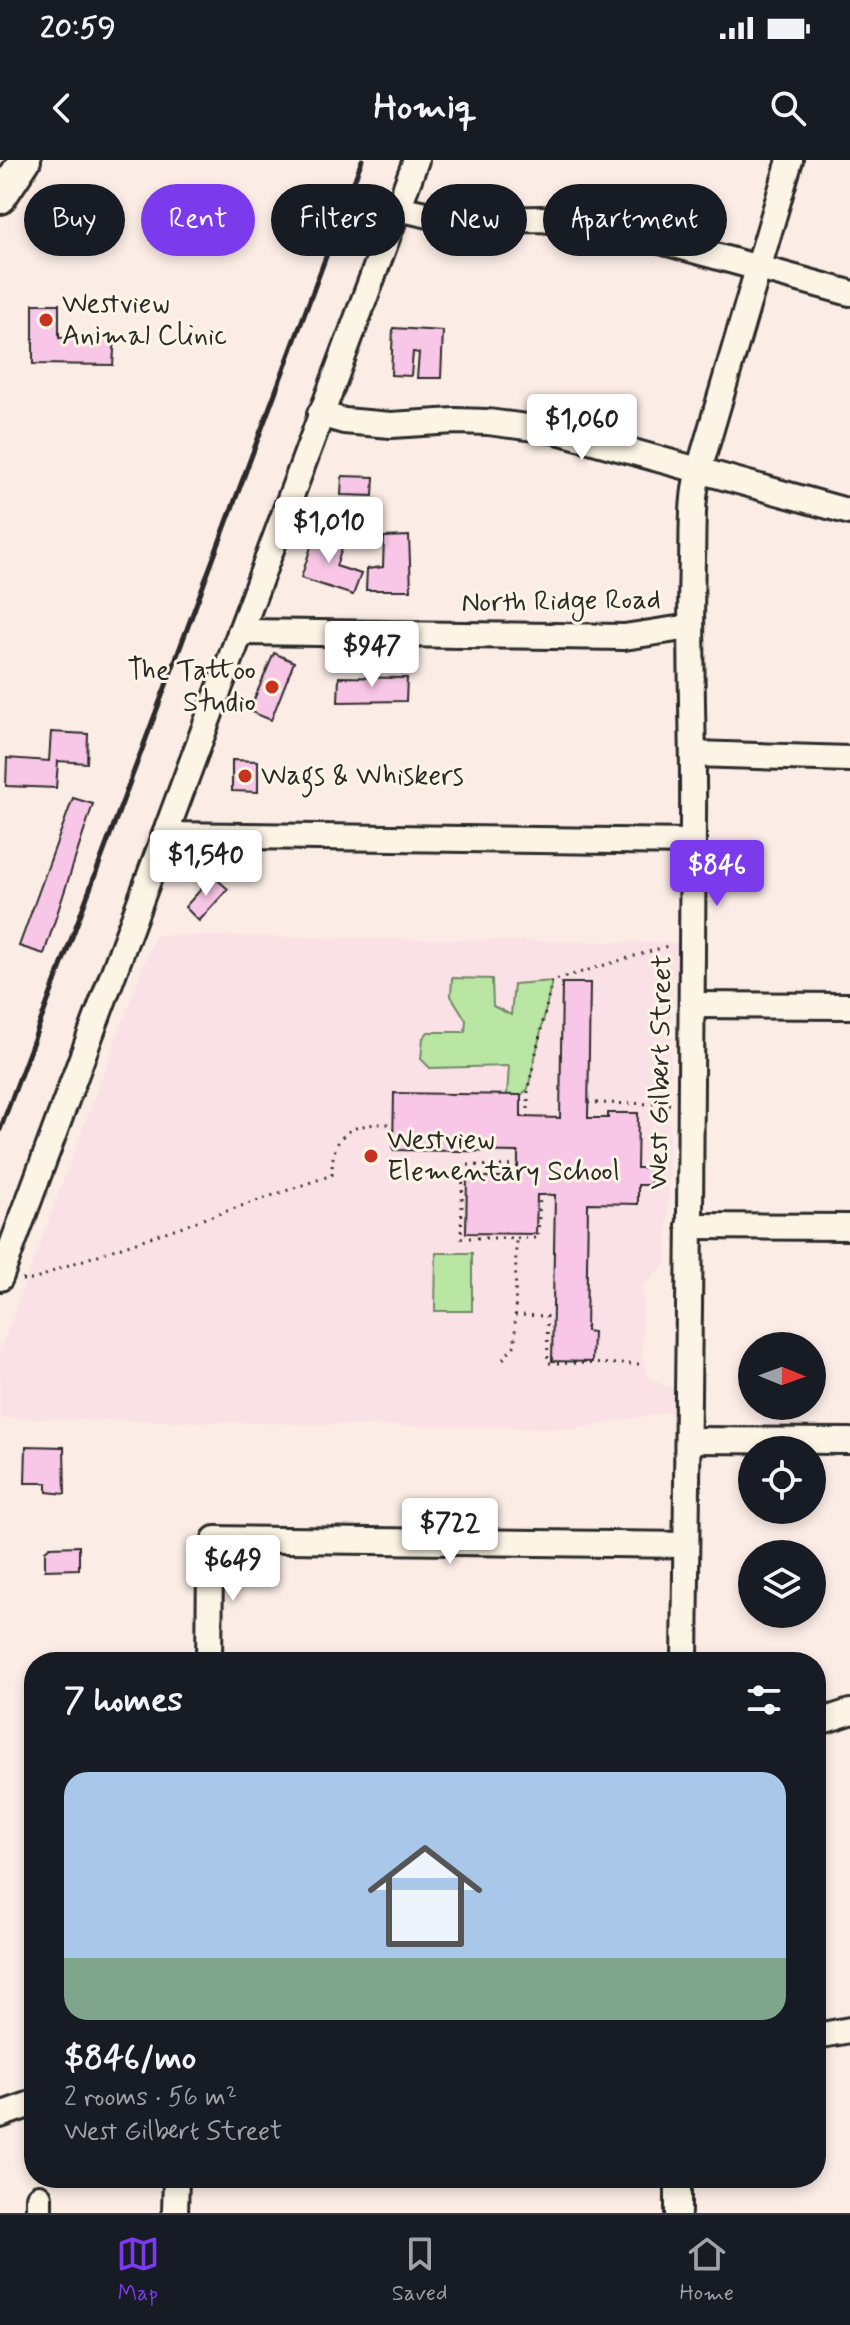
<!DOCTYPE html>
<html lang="en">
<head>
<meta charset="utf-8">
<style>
  :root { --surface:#171b24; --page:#242831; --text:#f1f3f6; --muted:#9ea1a6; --line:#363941; --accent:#7c3aed }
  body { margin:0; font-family:Mynerve,sans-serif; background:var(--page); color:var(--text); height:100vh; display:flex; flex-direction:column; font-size:30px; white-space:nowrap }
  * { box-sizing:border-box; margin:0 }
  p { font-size:26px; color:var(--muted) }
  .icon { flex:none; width:44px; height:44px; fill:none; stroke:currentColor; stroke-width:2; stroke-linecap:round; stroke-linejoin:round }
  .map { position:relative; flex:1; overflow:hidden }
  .drawer { position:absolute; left:24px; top:1492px; width:802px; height:536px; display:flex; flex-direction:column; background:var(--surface); border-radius:32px; box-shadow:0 4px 12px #0003 }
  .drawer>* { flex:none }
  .guide { position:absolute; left:24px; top:24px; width:802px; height:72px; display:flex; gap:16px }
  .needle { width:52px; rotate:91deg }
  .buttons { position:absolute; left:738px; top:1172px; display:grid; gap:16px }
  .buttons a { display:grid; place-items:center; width:88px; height:88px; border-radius:50%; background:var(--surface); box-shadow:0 4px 12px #0003; font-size:40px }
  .price { position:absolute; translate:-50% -68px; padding:0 18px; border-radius:8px; background:#fff; color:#222; font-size:26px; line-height:52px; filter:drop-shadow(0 2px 4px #0008) }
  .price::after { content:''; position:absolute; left:50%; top:48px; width:24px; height:18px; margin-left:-12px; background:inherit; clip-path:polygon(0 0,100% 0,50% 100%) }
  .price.active { background:var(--accent); color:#fff }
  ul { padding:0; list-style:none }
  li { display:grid; align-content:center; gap:16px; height:424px; padding:0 40px }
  li span { display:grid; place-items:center; height:248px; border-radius:24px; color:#555 }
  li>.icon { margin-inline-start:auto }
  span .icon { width:144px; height:144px; fill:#fffc; stroke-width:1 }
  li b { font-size:34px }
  h2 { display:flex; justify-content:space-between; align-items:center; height:96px; padding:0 40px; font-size:34px }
  .pill { padding:0 28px; border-radius:36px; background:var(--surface); box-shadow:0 4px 12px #0003; font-size:28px; line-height:72px }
  .pill.active { background:var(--accent); color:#fff }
  .status { display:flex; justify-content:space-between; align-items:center; height:56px; padding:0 40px; background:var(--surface); direction:ltr }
  .status svg { height:22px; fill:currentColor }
  header { display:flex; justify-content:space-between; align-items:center; height:104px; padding:0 40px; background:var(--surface); font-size:36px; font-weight:800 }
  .tab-bar { display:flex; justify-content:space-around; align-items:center; height:112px; border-top:2px solid var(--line); background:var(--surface); font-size:22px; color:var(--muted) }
  .tab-bar a { display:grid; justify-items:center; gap:4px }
  .tab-bar .active { color:var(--accent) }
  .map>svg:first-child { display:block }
  .built { fill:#fae1e5 }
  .green { fill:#b9e6a3; stroke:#728867; stroke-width:2 }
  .building { fill:#f8c6e6; stroke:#2b2b2b; stroke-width:2 }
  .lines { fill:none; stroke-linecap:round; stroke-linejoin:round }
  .minor-casing { stroke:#2b2b2b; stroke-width:30 }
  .major-casing { stroke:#2b2b2b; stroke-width:36 }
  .path { stroke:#2b2b2b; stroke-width:3; stroke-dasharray:2 6; stroke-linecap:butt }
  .minor { stroke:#fcf5e5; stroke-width:24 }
  .major { stroke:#fcf5e5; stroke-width:30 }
  .rail { stroke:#2b2b2b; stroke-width:5 }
  .poi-dot { fill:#c8321e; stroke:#fcf5e5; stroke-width:3 }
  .labels { text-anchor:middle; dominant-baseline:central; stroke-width:6; stroke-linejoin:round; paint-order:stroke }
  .poi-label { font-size:28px; fill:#2b2b2b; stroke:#fcf5e5; text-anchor:start }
  .street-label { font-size:28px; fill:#2b2b2b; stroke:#fcf5e5 }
</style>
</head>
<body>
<div class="status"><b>20:59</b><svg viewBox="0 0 49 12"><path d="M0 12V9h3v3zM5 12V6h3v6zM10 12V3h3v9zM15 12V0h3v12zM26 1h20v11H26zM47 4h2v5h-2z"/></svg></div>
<header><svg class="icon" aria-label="back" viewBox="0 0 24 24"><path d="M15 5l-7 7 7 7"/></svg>Homiq<svg class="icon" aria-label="search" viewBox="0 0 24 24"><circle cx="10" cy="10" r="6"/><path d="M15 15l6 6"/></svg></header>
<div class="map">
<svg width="850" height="2053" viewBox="0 0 850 2053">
  <rect width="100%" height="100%" fill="#fbece5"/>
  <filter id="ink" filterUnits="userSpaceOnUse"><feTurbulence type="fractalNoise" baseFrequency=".0125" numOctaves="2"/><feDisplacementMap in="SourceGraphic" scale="16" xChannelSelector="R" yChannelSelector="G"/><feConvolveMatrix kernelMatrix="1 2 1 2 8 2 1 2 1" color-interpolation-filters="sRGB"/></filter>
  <g filter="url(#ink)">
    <path class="built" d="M155 775 678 783 679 810 672 817 667 1103 643 1126 642 1197 648 1215 660 1224 675 1229 674 1251 574 1269 0 1258V1190Z"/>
    <g class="green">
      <path d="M452 818 492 819 493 846 511 855 514 824 552 821 528 929 521 935H507L509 906 430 908 421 899 423 878 428 872H465L466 860 451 836Z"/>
      <path d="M436 1093H472V1151H435Z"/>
    </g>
    <g class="building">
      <path d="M33 144H59V178L115 176 113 205 33 204Z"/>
      <path d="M393 168 443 171 441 218H417L419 193 413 192 411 216 391 215Z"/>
      <path d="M342 316 374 317 373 336 341 335Z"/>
      <path d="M316 371 345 380 336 406 361 414 353 435 301 418Z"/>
      <path d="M409 376 411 430H366L367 409 383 407 384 377Z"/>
      <path d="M274 493 294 502 271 560 249 551Z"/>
      <path d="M339 517 407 518 406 541 338 542Z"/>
      <path d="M51 572 88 574 87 603 58 601 56 628 6 626 7 598 49 601Z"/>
      <path d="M232 600 258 601V632L232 631Z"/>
      <path d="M73 638 93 644 44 794 19 786Z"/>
      <path d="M213 716 228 729 199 761 185 747Z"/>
      <path d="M562 823H590L588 958H608V953H638L637 1008H651V1025H638V1044L588 1043 586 1171 593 1172 592 1202 552 1201 555 1035H537L536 1074 466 1073 467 1017H518V992L393 990 394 933 521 935V957L560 958Z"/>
      <path d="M26 1286 64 1287 65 1334 47 1332V1323H25Z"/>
      <path d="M79 1386V1409L45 1410V1391L50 1387Z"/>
    </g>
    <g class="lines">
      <g class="minor-casing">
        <g id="minor">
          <path d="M398 48 456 61 540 59 602 65 850 133"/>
          <path d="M320 254 344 261 391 265 455 261 488 262 557 271 850 352"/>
          <path d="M240 472 624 477 690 467"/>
          <path d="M694 594 850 599"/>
          <path d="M165 675 693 682"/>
          <path d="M693 845 850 846"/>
          <path d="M689 1066 850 1067"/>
          <path d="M0 1118 416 0"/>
          <path d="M689 1280 850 1281"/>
          <path d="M209 1502 210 1407 215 1379 686 1385"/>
          <path d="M685 1502C688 1221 692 941 693 660 694 573 689 487 692 400 693 370 691 339 699 310L790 0"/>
          <path d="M816 1563 850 1552"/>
          <path d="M816 1876 850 1870"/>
          <path d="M0 1955 34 1943"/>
          <path d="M39 2053V2037"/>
          <path d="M175 2053 176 2018"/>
          <path d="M678 2053V2018"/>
        </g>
      </g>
      <g class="major-casing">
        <path id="major" d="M0 38 25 0"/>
      </g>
      <g class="path">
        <path d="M588 943 670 944"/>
        <path d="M528 957V929L552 821 671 785"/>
        <path d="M518 1006 463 1005 461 1078H538L540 1035"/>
        <path d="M22 1120H34L63 1107 332 1015C331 970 354 963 393 964"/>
        <path d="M515 1155 547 1156 548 1203 642 1204"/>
        <path d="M503 1199 515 1185 516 1079"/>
      </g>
      <use href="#minor" class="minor"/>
      <use href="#major" class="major"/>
      <path class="rail" d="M0 970 362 0"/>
    </g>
  </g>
  <g class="poi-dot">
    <circle cx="46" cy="160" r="8"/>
    <circle cx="272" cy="527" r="8"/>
    <circle cx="245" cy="616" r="8"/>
    <circle cx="371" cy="996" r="8"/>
  </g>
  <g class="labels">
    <g class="poi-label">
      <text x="62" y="144">Westview<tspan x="62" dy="32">Animal Clinic</tspan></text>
      <text x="256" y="511" text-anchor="end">The Tattoo<tspan x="256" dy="32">Studio</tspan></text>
      <text x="261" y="616">Wags &amp; Whiskers</text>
      <text x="387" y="980">Westview<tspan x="387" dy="32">Elementary School</tspan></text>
    </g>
    <g class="street-label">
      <text transform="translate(561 442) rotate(-1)">North Ridge Road</text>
      <text transform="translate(661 912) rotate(-89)">West Gilbert Street</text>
    </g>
  </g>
</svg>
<div class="buttons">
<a><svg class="needle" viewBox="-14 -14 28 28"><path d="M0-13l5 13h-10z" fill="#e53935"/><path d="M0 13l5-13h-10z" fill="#9ea1a6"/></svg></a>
<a><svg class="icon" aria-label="locate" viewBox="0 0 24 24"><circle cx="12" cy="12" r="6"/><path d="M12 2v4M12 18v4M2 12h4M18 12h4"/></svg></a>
<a><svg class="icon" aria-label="layers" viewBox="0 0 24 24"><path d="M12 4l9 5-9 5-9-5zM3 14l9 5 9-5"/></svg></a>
</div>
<b class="price" style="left:582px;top:302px">$1,060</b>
<b class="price" style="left:329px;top:405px">$1,010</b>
<b class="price" style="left:372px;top:529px">$947</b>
<b class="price" style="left:206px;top:738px">$1,540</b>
<b class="price active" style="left:717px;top:748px">$846</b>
<b class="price" style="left:450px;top:1406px">$722</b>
<b class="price" style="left:233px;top:1443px">$649</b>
<div class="guide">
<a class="pill">Buy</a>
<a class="pill active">Rent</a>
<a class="pill">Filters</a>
<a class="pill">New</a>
<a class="pill">Apartment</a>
</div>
<section class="drawer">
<h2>7 homes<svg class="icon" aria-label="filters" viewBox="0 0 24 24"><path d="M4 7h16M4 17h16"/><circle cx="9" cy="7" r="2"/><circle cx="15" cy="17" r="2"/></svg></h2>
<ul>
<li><span style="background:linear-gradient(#a9c7e8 75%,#7fa58c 0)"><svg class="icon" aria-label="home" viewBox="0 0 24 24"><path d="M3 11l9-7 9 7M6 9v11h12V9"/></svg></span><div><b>$846/mo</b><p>2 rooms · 56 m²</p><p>West Gilbert Street</p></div></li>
</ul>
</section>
</div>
<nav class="tab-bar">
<a class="active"><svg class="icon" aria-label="map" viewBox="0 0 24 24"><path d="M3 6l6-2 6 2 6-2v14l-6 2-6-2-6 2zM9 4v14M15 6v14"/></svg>Map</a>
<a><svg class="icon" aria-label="saved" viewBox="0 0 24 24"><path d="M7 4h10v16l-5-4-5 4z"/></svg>Saved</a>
<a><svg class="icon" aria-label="home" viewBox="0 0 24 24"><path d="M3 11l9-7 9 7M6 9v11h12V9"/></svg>Home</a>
</nav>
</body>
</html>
